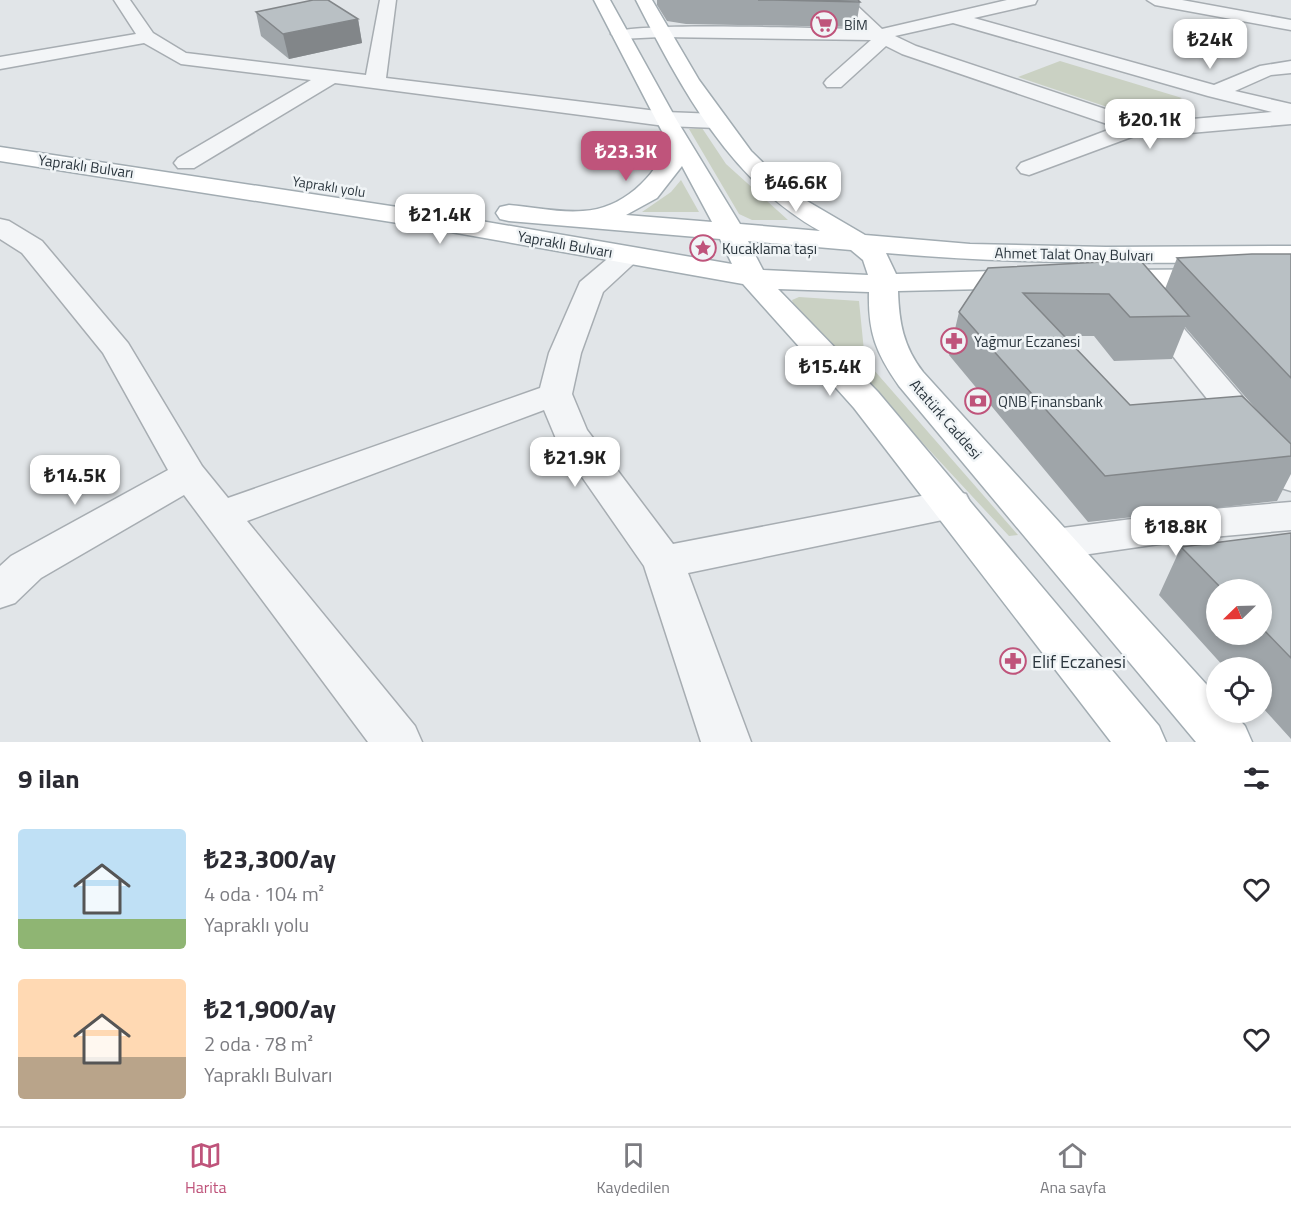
<!DOCTYPE html>
<html lang="tr">
<head>
<meta charset="utf-8">
<style>
  :root { --surface:#fff; --page:#f7f7f7; --text:#2b2b33; --muted:#7c7c81; --line:#e1e1e2; --accent:#bf547b }
  body { margin:0; font-family:"Titillium Web",sans-serif; background:var(--page); color:var(--text); height:100vh; display:flex; flex-direction:column; font-size:22px; white-space:nowrap }
  * { box-sizing:border-box; margin:0 }
  p { font-size:20px; color:var(--muted) }
  .icon { flex:none; width:33px; height:33px; fill:none; stroke:currentColor; stroke-width:2; stroke-linecap:round; stroke-linejoin:round }
  .map { position:relative; height:742px; overflow:hidden }
  .panel { display:flex; flex-direction:column; background:var(--surface); flex:1 }
  .panel>* { flex:none }
  .needle { width:39px; rotate:247deg }
  .fabs { position:absolute; left:1206px; top:579px; display:grid; gap:12px }
  .fabs a { display:grid; place-items:center; width:66px; height:66px; border-radius:50%; background:var(--surface); box-shadow:0 3px 9px #0003; font-size:30px }
  .price { position:absolute; translate:-50% -51px; padding:0 14px; border-radius:12px; background:#fff; color:#222; font-size:20px; line-height:39px; filter:drop-shadow(0 2px 3px #0008) }
  .price::after { content:''; position:absolute; left:50%; top:36px; width:18px; height:14px; margin-left:-9px; background:inherit; clip-path:polygon(0 0,100% 0,50% 100%) }
  .price.active { background:var(--accent); color:#fff }
  ul { padding:0; list-style:none }
  li { display:flex; align-items:center; gap:18px; height:150px; padding:0 18px }
  li span { display:grid; place-items:center; flex:none; width:168px; height:120px; border-radius:6px; color:#555 }
  li>.icon { margin-inline-start:auto }
  span .icon { width:72px; height:72px; fill:#fffc; stroke-width:1 }
  li b { font-size:26px }
  h2 { display:flex; justify-content:space-between; align-items:center; height:72px; padding:0 18px; font-size:26px }
  .tabs { display:flex; justify-content:space-around; align-items:center; height:84px; border-top:2px solid var(--line); background:var(--surface); font-size:16px; color:var(--muted) }
  .tabs a { display:grid; justify-items:center; gap:3px }
  .tabs .active { color:var(--accent) }
  .map>svg:first-child { display:block }
  .green { fill:#cad1c3 }
  .lines { fill:none; stroke-linecap:round; stroke-linejoin:round }
  .minor-casing { stroke:#a7adb2; stroke-width:3 }
  .major-casing { stroke:#a2acb2; stroke-width:3 }
  .minor { fill:#f3f5f7; fill-rule:evenodd }
  .major { fill:#fff; fill-rule:evenodd }
  .wall { fill:#9fa5a9; fill-rule:evenodd }
  .shaded-wall { fill:#828689 }
  .building { fill:#b9c0c4; stroke:#828689; stroke-width:1.5 }
  .labels { text-anchor:middle; dominant-baseline:central; stroke-width:5; stroke-linejoin:round; paint-order:stroke }
  .far-poi-label { font-size:14px; fill:#2b363e; stroke:#f0f4f6; text-anchor:start }
  .far-street-label { font-size:14px; fill:#2b363e; stroke:#f0f4f6 }
  .street-label { font-size:15px; fill:#2b363e; stroke:#f0f4f6 }
  .poi-label { font-size:15px; fill:#2b363e; stroke:#f0f4f6; text-anchor:start }
  .near-poi-label { font-size:18px; fill:#2b363e; stroke:#f0f4f6; text-anchor:start }
</style>
</head>
<body>
<div class="map">
<svg width="1291" height="742" viewBox="0 0 1291 742">
  <rect width="100%" height="100%" fill="#e1e5e8"/>
  <g class="green">
    <path d="M1060 61 1182 98 1140 118 1018 77Z"/>
    <path d="M702 128 726 164 788 220H752L739 214 689 129Z"/>
    <path d="M681 180 699 212H642L671 192Z"/>
    <path d="M799 297 859 301 864 351 873 369 1018 535 1009 536 793 303 792 300Z"/>
  </g>
  <g class="lines">
    <g class="minor-casing">
      <g id="minor">
        <path d="M114 0H130L153 33 186 53 366 75 380 0H396L386 78 665 112 717 114 725 116 728 121 725 126 717 128 665 126 335 83 194 168H178L174 163 178 158 311 80 181 64 144 43 0 69V57L136 34Z"/>
        <path d="M833 0H851L882 29 1007 0H1037L1035 4 974 18 1214 85 1260 66 1291 61V73L1271 75 1235 91 1291 104V124L1145 137 1137 135 1029 175 1021 173 1017 168 1021 163 1116 127 902 54 886 46 841 87H827L824 83 827 79 871 40 661 37 620 39 611 34C620 21 832 29 862 29ZM953 23 1208 96 1272 112 1147 123 916 46 895 36Z"/>
        <path d="M1147 0H1182L1291 20V30L1155 5Z"/>
        <path d="M0 219 9 221 42 241 128 343 202 466 228 498 540 388 549 353 580 282 619 249 629 247 639 249 643 255 603 292 581 353 572 394 587 430 673 544 952 490 966 494 971 504 966 514 952 518 688 573 751 742H701L644 566 557 441 544 410 247 521 415 726 422 742H368L184 495 41 578 15 603 0 608V566L11 556 168 470 103 353 22 253 0 239Z"/>
        <path d="M1150 299 1161 302 1291 453V491L1278 487 1139 314 1135 308 1139 302Z"/>
        <path d="M1291 502V530L1201 538 1055 559 1041 555 1035 544 1041 533 1055 529 1201 510Z"/>
      </g>
    </g>
    <g class="major-casing">
      <g id="major">
        <path d="M594 0H610L676 119 740 224 820 231C730 181 681 88 636 0H652L699 80 751 151 795 194 865 235 970 244 1106 247 1291 246V262C1156 263 1021 265 886 253L896 274 1026 270 1036 273 1040 279 1036 285 1026 288 898 291C899 322 903 346 923 372L1216 695V712H1232L1245 726 1252 742H1196L899 386C876 353 868 333 869 292L778 289 878 392 1159 726 1166 742H1111L854 408 743 284 417 226 0 161V147L417 210 732 264 720 239 509 221 500 219 496 213 500 207 509 205C533 207 559 213 583 211 622 209 655 178 668 143ZM682 166 712 222 626 215 657 198ZM748 241 851 250 863 260 868 275 763 270Z"/>
        <path d="M1291 269V287L1113 288 1103 285 1099 279 1103 273 1113 270Z"/>
      </g>
    </g>
    <use href="#minor" class="minor"/>
    <use href="#major" class="major"/>
  </g>
  <g class="wall">
    <path d="M657 0H858L860 2 856 27 686 24 667 21 657 5Z"/>
    <path d="M256 12 358 19 362 43 289 59 261 36Z"/>
    <path d="M1291 254V474L1277 501 1088 522 949 355 959 312 988 268 1165 289 1177 258ZM1185 327 1261 415 1130 405 1064 336H1094L1114 361 1172 359Z"/>
    <path d="M1291 533V739L1262 707V668H1225L1159 595 1181 547ZM1216 590H1262V634H1216Z"/>
  </g>
  <path class="shaded-wall" d="M358 19 362 43 289 59 283 34Z"/>
  <g class="building">
    <path d="M313 0H328L358 19 283 34 256 12Z"/>
    <path d="M758 0H858L860 2 774 0Z"/>
    <path d="M1252 254H1291V378L1177 258Z"/>
    <path d="M1140 260 1189 316 1130 317 1109 294 1023 293 1130 405 1242 396 1291 444V456L1105 476 959 312 988 268Z"/>
    <path d="M1291 533V658L1262 628V590H1223L1181 547Z"/>
  </g>
  <defs>
    <g id="supermarket-ring" transform="scale(1.35)"><circle r="9.5" fill="#f0f4f6" stroke="#bf547b" stroke-width="1.5"/><path d="M-6-5.5h2.5l.6 2H6L4.5 2H-2.5L-4.4-4H-6ZM-1.5 3.2a1.3 1.3 0 1 0 .1 0ZM3 3.2a1.3 1.3 0 1 0 .1 0Z" fill="#bf547b"/></g>
    <g id="sight-ring" transform="scale(1.35)"><circle r="9.5" fill="#f0f4f6" stroke="#bf547b" stroke-width="1.5"/><path d="M0-6L1.8-2.2L6-1.7L2.9 1.2L3.7 5.4L0 3.3L-3.7 5.4L-2.9 1.2L-6-1.7L-1.8-2.2Z" fill="#bf547b"/></g>
    <g id="pharmacy-ring" transform="scale(1.35)"><circle r="9.5" fill="#f0f4f6" stroke="#bf547b" stroke-width="1.5"/><path d="M-2-6h4v4h4v4h-4v4h-4v-4h-4v-4h4Z" fill="#bf547b"/></g>
    <g id="bank-ring" transform="scale(1.35)"><circle r="9.5" fill="#f0f4f6" stroke="#bf547b" stroke-width="1.5"/><path d="M-6-4H6V4H-6ZM0-2.3a2.3 2.3 0 1 0 0 4.6a2.3 2.3 0 1 0 0-4.6Z" fill="#bf547b"/></g>
  </defs>
  <g fill-rule="evenodd">
    <use href="#supermarket-ring" x="824" y="24"/>
    <use href="#sight-ring" x="703" y="248"/>
    <use href="#pharmacy-ring" x="954" y="341"/>
    <use href="#bank-ring" x="978" y="401"/>
    <use href="#pharmacy-ring" x="1013" y="661"/>
  </g>
  <g class="labels">
    <g class="far-poi-label">
      <text x="844" y="24">BİM</text>
    </g>
    <g class="far-street-label">
      <text transform="translate(329 186) rotate(9)">Yapraklı yolu</text>
    </g>
    <g class="street-label">
      <text transform="translate(86 166) rotate(8)">Yapraklı Bulvarı</text>
      <text transform="translate(565 244) rotate(10)">Yapraklı Bulvarı</text>
      <text transform="translate(1074 254) rotate(1)">Ahmet Talat Onay Bulvarı</text>
      <text transform="translate(946 419) rotate(49)">Atatürk Caddesi</text>
    </g>
    <g class="poi-label">
      <text x="722" y="248">Kucaklama taşı</text>
      <text x="974" y="341">Yağmur Eczanesi</text>
      <text x="998" y="401">QNB Finansbank</text>
    </g>
    <g class="near-poi-label">
      <text x="1032" y="661">Elif Eczanesi</text>
    </g>
  </g>
</svg>
<div class="fabs">
<a><svg class="needle" viewBox="-14 -14 28 28"><path d="M0-13l5 13h-10z" fill="#e53935"/><path d="M0 13l5-13h-10z" fill="#7c7c81"/></svg></a>
<a><svg class="icon" aria-label="locate" viewBox="0 0 24 24"><circle cx="12" cy="12" r="6"/><path d="M12 2v4M12 18v4M2 12h4M18 12h4"/></svg></a>
</div>
<b class="price" style="left:1210px;top:70px">₺24K</b>
<b class="price" style="left:1150px;top:150px">₺20.1K</b>
<b class="price active" style="left:626px;top:182px">₺23.3K</b>
<b class="price" style="left:796px;top:213px">₺46.6K</b>
<b class="price" style="left:440px;top:245px">₺21.4K</b>
<b class="price" style="left:830px;top:397px">₺15.4K</b>
<b class="price" style="left:575px;top:488px">₺21.9K</b>
<b class="price" style="left:75px;top:506px">₺14.5K</b>
<b class="price" style="left:1176px;top:557px">₺18.8K</b>
</div>
<section class="panel">
<h2>9 ilan<svg class="icon" aria-label="filters" viewBox="0 0 24 24"><path d="M4 7h16M4 17h16"/><circle cx="9" cy="7" r="2"/><circle cx="15" cy="17" r="2"/></svg></h2>
<ul>
<li><span style="background:linear-gradient(#bfe0f5 75%,#8fb573 0)"><svg class="icon" aria-label="home" viewBox="0 0 24 24"><path d="M3 11l9-7 9 7M6 9v11h12V9"/></svg></span><div><b>₺23,300/ay</b><p>4 oda · 104 m²</p><p>Yapraklı yolu</p></div><svg class="icon" aria-label="heart" viewBox="0 0 24 24"><path d="M12 20l-8-8c-3-5 5-10 8-4 3-6 11-1 8 4z"/></svg></li>
<li><span style="background:linear-gradient(#ffd9b3 65%,#b9a48a 0)"><svg class="icon" aria-label="home" viewBox="0 0 24 24"><path d="M3 11l9-7 9 7M6 9v11h12V9"/></svg></span><div><b>₺21,900/ay</b><p>2 oda · 78 m²</p><p>Yapraklı Bulvarı</p></div><svg class="icon" aria-label="heart" viewBox="0 0 24 24"><path d="M12 20l-8-8c-3-5 5-10 8-4 3-6 11-1 8 4z"/></svg></li>
</ul>
</section>
<nav class="tabs">
<a class="active"><svg class="icon" aria-label="map" viewBox="0 0 24 24"><path d="M3 6l6-2 6 2 6-2v14l-6 2-6-2-6 2zM9 4v14M15 6v14"/></svg>Harita</a>
<a><svg class="icon" aria-label="saved" viewBox="0 0 24 24"><path d="M7 4h10v16l-5-4-5 4z"/></svg>Kaydedilen</a>
<a><svg class="icon" aria-label="home" viewBox="0 0 24 24"><path d="M3 11l9-7 9 7M6 9v11h12V9"/></svg>Ana sayfa</a>
</nav>
</body>
</html>
